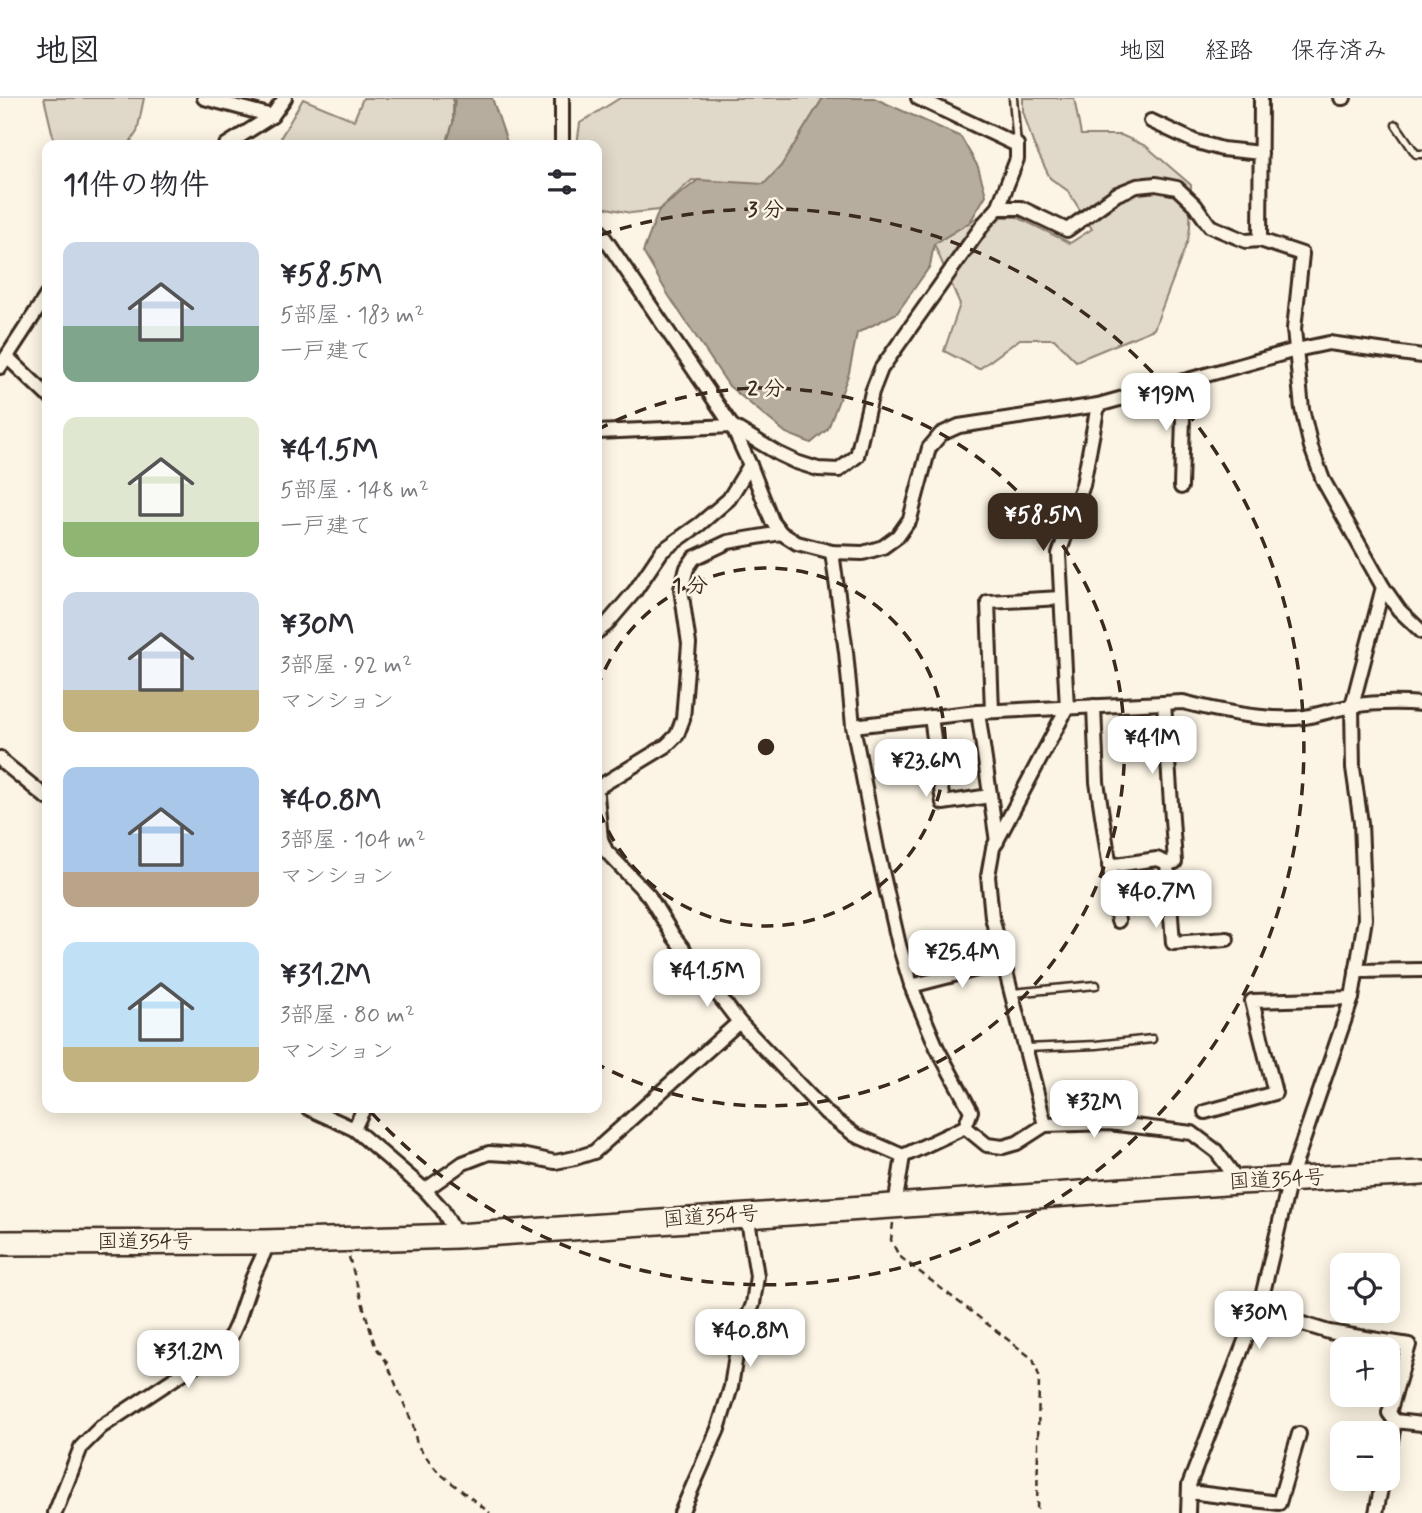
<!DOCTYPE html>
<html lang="ja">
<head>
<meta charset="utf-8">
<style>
  :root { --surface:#fff; --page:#f7f7f7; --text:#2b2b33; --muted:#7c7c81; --line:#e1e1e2; --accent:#3b2a1e }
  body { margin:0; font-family:Mynerve,"Klee One",sans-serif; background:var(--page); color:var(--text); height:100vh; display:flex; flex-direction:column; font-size:26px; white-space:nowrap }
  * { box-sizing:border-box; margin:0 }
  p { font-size:23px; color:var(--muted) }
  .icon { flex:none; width:38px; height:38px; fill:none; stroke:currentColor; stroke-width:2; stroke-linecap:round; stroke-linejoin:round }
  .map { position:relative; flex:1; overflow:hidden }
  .sheet { position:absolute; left:42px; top:42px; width:560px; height:973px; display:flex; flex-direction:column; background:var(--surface); border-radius:14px; box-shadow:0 4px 18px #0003 }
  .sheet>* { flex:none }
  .fabs { position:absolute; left:1330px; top:1155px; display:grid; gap:14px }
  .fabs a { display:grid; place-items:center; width:70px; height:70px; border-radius:14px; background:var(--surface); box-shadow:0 4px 18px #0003; font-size:35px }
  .price { position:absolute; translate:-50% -60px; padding:0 16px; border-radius:14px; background:#fff; color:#222; font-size:23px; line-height:46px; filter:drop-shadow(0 2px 4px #0008) }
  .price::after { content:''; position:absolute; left:50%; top:42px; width:21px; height:16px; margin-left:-10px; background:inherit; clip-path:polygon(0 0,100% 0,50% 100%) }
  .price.current { background:var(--accent); color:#fff }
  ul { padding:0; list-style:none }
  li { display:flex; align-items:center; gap:21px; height:175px; padding:0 21px }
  li span { display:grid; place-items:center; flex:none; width:196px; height:140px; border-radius:14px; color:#555 }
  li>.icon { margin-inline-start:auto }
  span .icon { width:84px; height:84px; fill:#fffc; stroke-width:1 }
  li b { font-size:30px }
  h2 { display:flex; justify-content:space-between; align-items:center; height:84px; padding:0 21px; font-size:30px }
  header { display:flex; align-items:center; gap:42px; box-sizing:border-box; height:98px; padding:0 35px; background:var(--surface); border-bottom:2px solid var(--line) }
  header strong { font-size:33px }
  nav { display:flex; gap:38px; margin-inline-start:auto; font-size:24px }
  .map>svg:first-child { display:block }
  .green { fill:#e0d8c8; stroke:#8e8173; stroke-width:2 }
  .water { fill:#b7ad9e; stroke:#85796b; stroke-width:2 }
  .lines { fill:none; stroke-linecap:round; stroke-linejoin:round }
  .lane-casing { stroke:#3b2a1e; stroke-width:11 }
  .street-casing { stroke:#3b2a1e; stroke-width:18 }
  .highway-casing { stroke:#3b2a1e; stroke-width:28 }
  .path { stroke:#3b2a1e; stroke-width:2.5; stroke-dasharray:7 5; stroke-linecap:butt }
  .lane { stroke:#fcf5e5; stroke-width:6 }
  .street { stroke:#fcf5e5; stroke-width:12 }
  .highway { stroke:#fcf5e5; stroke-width:23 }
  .ring { fill:none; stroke:#3b2a1e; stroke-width:3.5; stroke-dasharray:12 9 }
  .labels { text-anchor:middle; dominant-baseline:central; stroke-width:5; stroke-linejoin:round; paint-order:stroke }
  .street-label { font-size:21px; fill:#3b2a1e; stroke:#fcf5e5 }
  .centre { fill:#3b2a1e; stroke:#fcf5e5; stroke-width:3.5 }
  .ring-label { font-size:21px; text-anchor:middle; font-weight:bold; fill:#3b2a1e; stroke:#fcf5e5; stroke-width:5; stroke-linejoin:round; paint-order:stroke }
</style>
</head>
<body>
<header>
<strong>地図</strong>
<nav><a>地図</a><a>経路</a><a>保存済み</a></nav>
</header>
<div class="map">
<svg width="1422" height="1415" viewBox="0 0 1422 1415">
  <rect width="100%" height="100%" fill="#fcf5e5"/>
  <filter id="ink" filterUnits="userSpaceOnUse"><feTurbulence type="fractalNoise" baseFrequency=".0143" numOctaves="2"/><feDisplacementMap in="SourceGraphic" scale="14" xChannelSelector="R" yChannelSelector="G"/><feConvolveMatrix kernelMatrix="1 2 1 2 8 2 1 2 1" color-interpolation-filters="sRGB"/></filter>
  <g filter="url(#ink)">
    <g class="green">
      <path d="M44 0H144L137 34 128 47H55Z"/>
      <path d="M363 0H453V25L446 47H287L281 39 303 1 354 22Z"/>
      <path d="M620 0H823L777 75 764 87 692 82 659 112 631 115 597 108V47H577L580 25Z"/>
      <path d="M1023 0H1074L1081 37H1121L1146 48 1191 87 1190 129 1188 142 1154 231 1076 263 1054 241H1020L979 271 944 253 960 206 934 146 978 119H1017L1070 145 1092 131 1068 93 1050 80 1033 45 1023 13Z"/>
    </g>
    <g class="water">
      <path d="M455 0H492L508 47H446L453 25Z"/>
      <path d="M823 0H874L961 39 978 69 986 97 970 124 934 146 930 168 897 215 857 235 849 275 828 331 811 345 786 335 729 288 669 198 643 154 659 112 698 82 764 86 781 68Z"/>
    </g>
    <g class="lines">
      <g class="lane-casing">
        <g id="lane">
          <path d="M1013 0 1017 47"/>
          <path d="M1396 27 1416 56H1422"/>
          <path d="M1012 895 1096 887"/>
          <path d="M1026 950 1096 947 1152 941"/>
        </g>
      </g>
      <g class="street-casing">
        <g id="street">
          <path d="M204 0 272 18"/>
          <path d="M562 0V47"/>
          <path d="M918 0 1017 47V61L998 110"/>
          <path d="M1261 0 1260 142 1302 156 1294 231 1302 311 1311 349 1323 382 1383 489 1399 512 1422 534"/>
          <path d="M1341 0H1344"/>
          <path d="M1151 23 1194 43 1222 51 1261 55"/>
          <path d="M226 47 272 18 285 0"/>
          <path d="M597 129 732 328 750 367 772 423 781 435 797 445 832 454 863 455 883 449 898 438 910 421 929 350 941 336 959 328 1098 307 1296 252 1329 245 1422 258"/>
          <path d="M7 259 47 297"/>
          <path d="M0 269 47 197"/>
          <path d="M597 334 732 328 779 356 796 364 818 371 839 372 857 358 872 294 881 271 985 124 998 110H1021L1067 132 1117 96 1137 88 1156 86 1177 90 1195 107 1210 128 1246 143 1260 142"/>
          <path d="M1181 389 1184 283"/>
          <path d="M832 454 846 554 853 628 877 751 899 847 913 893 937 950 971 1013 965 1029 903 1058 895 1108"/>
          <path d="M597 534 606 527 635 493 662 453 700 426 729 401 750 367"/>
          <path d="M1164 605 1175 764 1167 765"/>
          <path d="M1094 608 1097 684 1118 823"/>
          <path d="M992 613 988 504 1061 500"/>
          <path d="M978 614 997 744"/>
          <path d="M931 619 943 705 990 698"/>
          <path d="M853 628 978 614 1183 604C1218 613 1269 624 1305 619 1321 616 1336 611 1352 608 1376 604 1398 604 1422 606"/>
          <path d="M0 660 3 664 47 700"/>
          <path d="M597 690 666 648 677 637 683 621 689 546 681 491 687 470 694 460 728 444 781 435"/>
          <path d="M597 697 601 741 606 753 649 798 674 839 739 924 826 1015 855 1037 903 1058"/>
          <path d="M1109 768 1157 761 1167 765 1173 845 1227 841"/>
          <path d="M1356 873 1422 872"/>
          <path d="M911 888 1004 864"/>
          <path d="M308 1010 354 1031 389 1061 425 1092 442 1111 457 1138"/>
          <path d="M1205 1014 1275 995 1252 903 1352 900"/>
          <path d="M1045 1027 992 819 988 778 993 750 1067 610 1059 456 1083 387 1098 307"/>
          <path d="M965 1029 987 1047 1003 1049 1017 1045 1045 1027 1109 1025 1192 1035 1216 1053 1239 1084"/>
          <path d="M354 1031 364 1010"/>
          <path d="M425 1092 463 1065 489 1055 521 1057 555 1064 575 1060 594 1054 739 924"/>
          <path d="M1257 1212 1329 1234 1409 1247 1389 1315 1395 1323"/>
          <path d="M1388 1357 1395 1323 1422 1326"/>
          <path d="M1189 1394 1279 1405 1299 1336"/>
          <path d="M55 1415 81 1349 101 1329 222 1249 232 1236 237 1225 252 1181 264 1155V1144"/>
          <path d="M681 1415 718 1331 731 1289 738 1244 753 1206 757 1178 747 1116"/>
          <path d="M1188 1415 1189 1387 1262 1199 1290 1081 1352 900 1365 821 1361 725 1353 670 1352 608 1383 489"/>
          <path d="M1376 1415 1383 1381"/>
        </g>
      </g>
      <g class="highway-casing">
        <path id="highway" d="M0 1145 264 1144 457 1138 1239 1084 1422 1075"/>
      </g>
      <g class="path">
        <path d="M129 1010 132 1021"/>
        <path d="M893 1125 891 1142 899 1158 1033 1261 1039 1278 1037 1415"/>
        <path d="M349 1159 375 1248 386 1263 413 1327 417 1347 438 1374 490 1415"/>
      </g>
      <use href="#lane" class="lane"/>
      <use href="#street" class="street"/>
      <use href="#highway" class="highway"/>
    </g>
  </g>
  <g class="ring">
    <path d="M597 591A179 179 0 1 1 597 707"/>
    <path d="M597 332A359 359 0 1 1 597 966"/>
    <path d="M600 137A538 538 0 1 1 369 1012"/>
  </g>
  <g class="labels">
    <g class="street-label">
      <text transform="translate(1277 1082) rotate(-3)">国道354号</text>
      <text transform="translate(711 1119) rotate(-4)">国道354号</text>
      <text x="145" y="1144">国道354号</text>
    </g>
  </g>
  <circle cx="766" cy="649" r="10" class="centre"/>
  <g class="ring-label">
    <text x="766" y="118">3 分</text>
    <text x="766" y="297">2 分</text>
    <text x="690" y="494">1 分</text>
  </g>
</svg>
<div class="fabs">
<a><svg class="icon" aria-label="locate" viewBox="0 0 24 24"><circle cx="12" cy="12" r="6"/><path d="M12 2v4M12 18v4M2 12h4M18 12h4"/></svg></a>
<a>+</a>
<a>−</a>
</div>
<b class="price" style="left:1166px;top:335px">¥19M</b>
<b class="price current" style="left:1043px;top:455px">¥58.5M</b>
<b class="price" style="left:1152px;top:678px">¥41M</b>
<b class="price" style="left:926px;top:701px">¥23.6M</b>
<b class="price" style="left:1156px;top:832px">¥40.7M</b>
<b class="price" style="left:962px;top:892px">¥25.4M</b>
<b class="price" style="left:707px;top:911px">¥41.5M</b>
<b class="price" style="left:1094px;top:1042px">¥32M</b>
<b class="price" style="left:1259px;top:1253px">¥30M</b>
<b class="price" style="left:750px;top:1271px">¥40.8M</b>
<b class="price" style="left:188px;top:1292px">¥31.2M</b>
<section class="sheet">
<h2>11件の物件<svg class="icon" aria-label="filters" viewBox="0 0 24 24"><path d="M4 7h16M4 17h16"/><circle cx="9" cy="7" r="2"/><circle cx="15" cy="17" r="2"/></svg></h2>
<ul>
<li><span style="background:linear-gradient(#c9d6e8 60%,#7fa58c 0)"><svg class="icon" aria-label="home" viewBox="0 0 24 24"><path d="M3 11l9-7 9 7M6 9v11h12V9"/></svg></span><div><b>¥58.5M</b><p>5部屋 · 183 m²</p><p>一戸建て</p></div></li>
<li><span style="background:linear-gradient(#dfe7d0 75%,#8fb573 0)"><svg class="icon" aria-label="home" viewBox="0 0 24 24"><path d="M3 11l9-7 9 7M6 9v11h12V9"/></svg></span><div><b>¥41.5M</b><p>5部屋 · 148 m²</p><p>一戸建て</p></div></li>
<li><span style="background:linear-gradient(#c9d6e8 70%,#c2b280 0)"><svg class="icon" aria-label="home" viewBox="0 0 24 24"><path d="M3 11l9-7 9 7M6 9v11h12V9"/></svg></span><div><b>¥30M</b><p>3部屋 · 92 m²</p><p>マンション</p></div></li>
<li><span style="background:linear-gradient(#a9c7e8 75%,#b9a48a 0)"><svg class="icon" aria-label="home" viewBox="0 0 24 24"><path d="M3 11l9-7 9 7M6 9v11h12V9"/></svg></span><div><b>¥40.8M</b><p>3部屋 · 104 m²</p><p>マンション</p></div></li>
<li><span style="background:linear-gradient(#bfe0f5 75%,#c2b280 0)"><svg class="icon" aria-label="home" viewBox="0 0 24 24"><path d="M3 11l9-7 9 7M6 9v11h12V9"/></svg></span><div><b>¥31.2M</b><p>3部屋 · 80 m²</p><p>マンション</p></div></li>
</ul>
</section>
</div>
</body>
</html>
